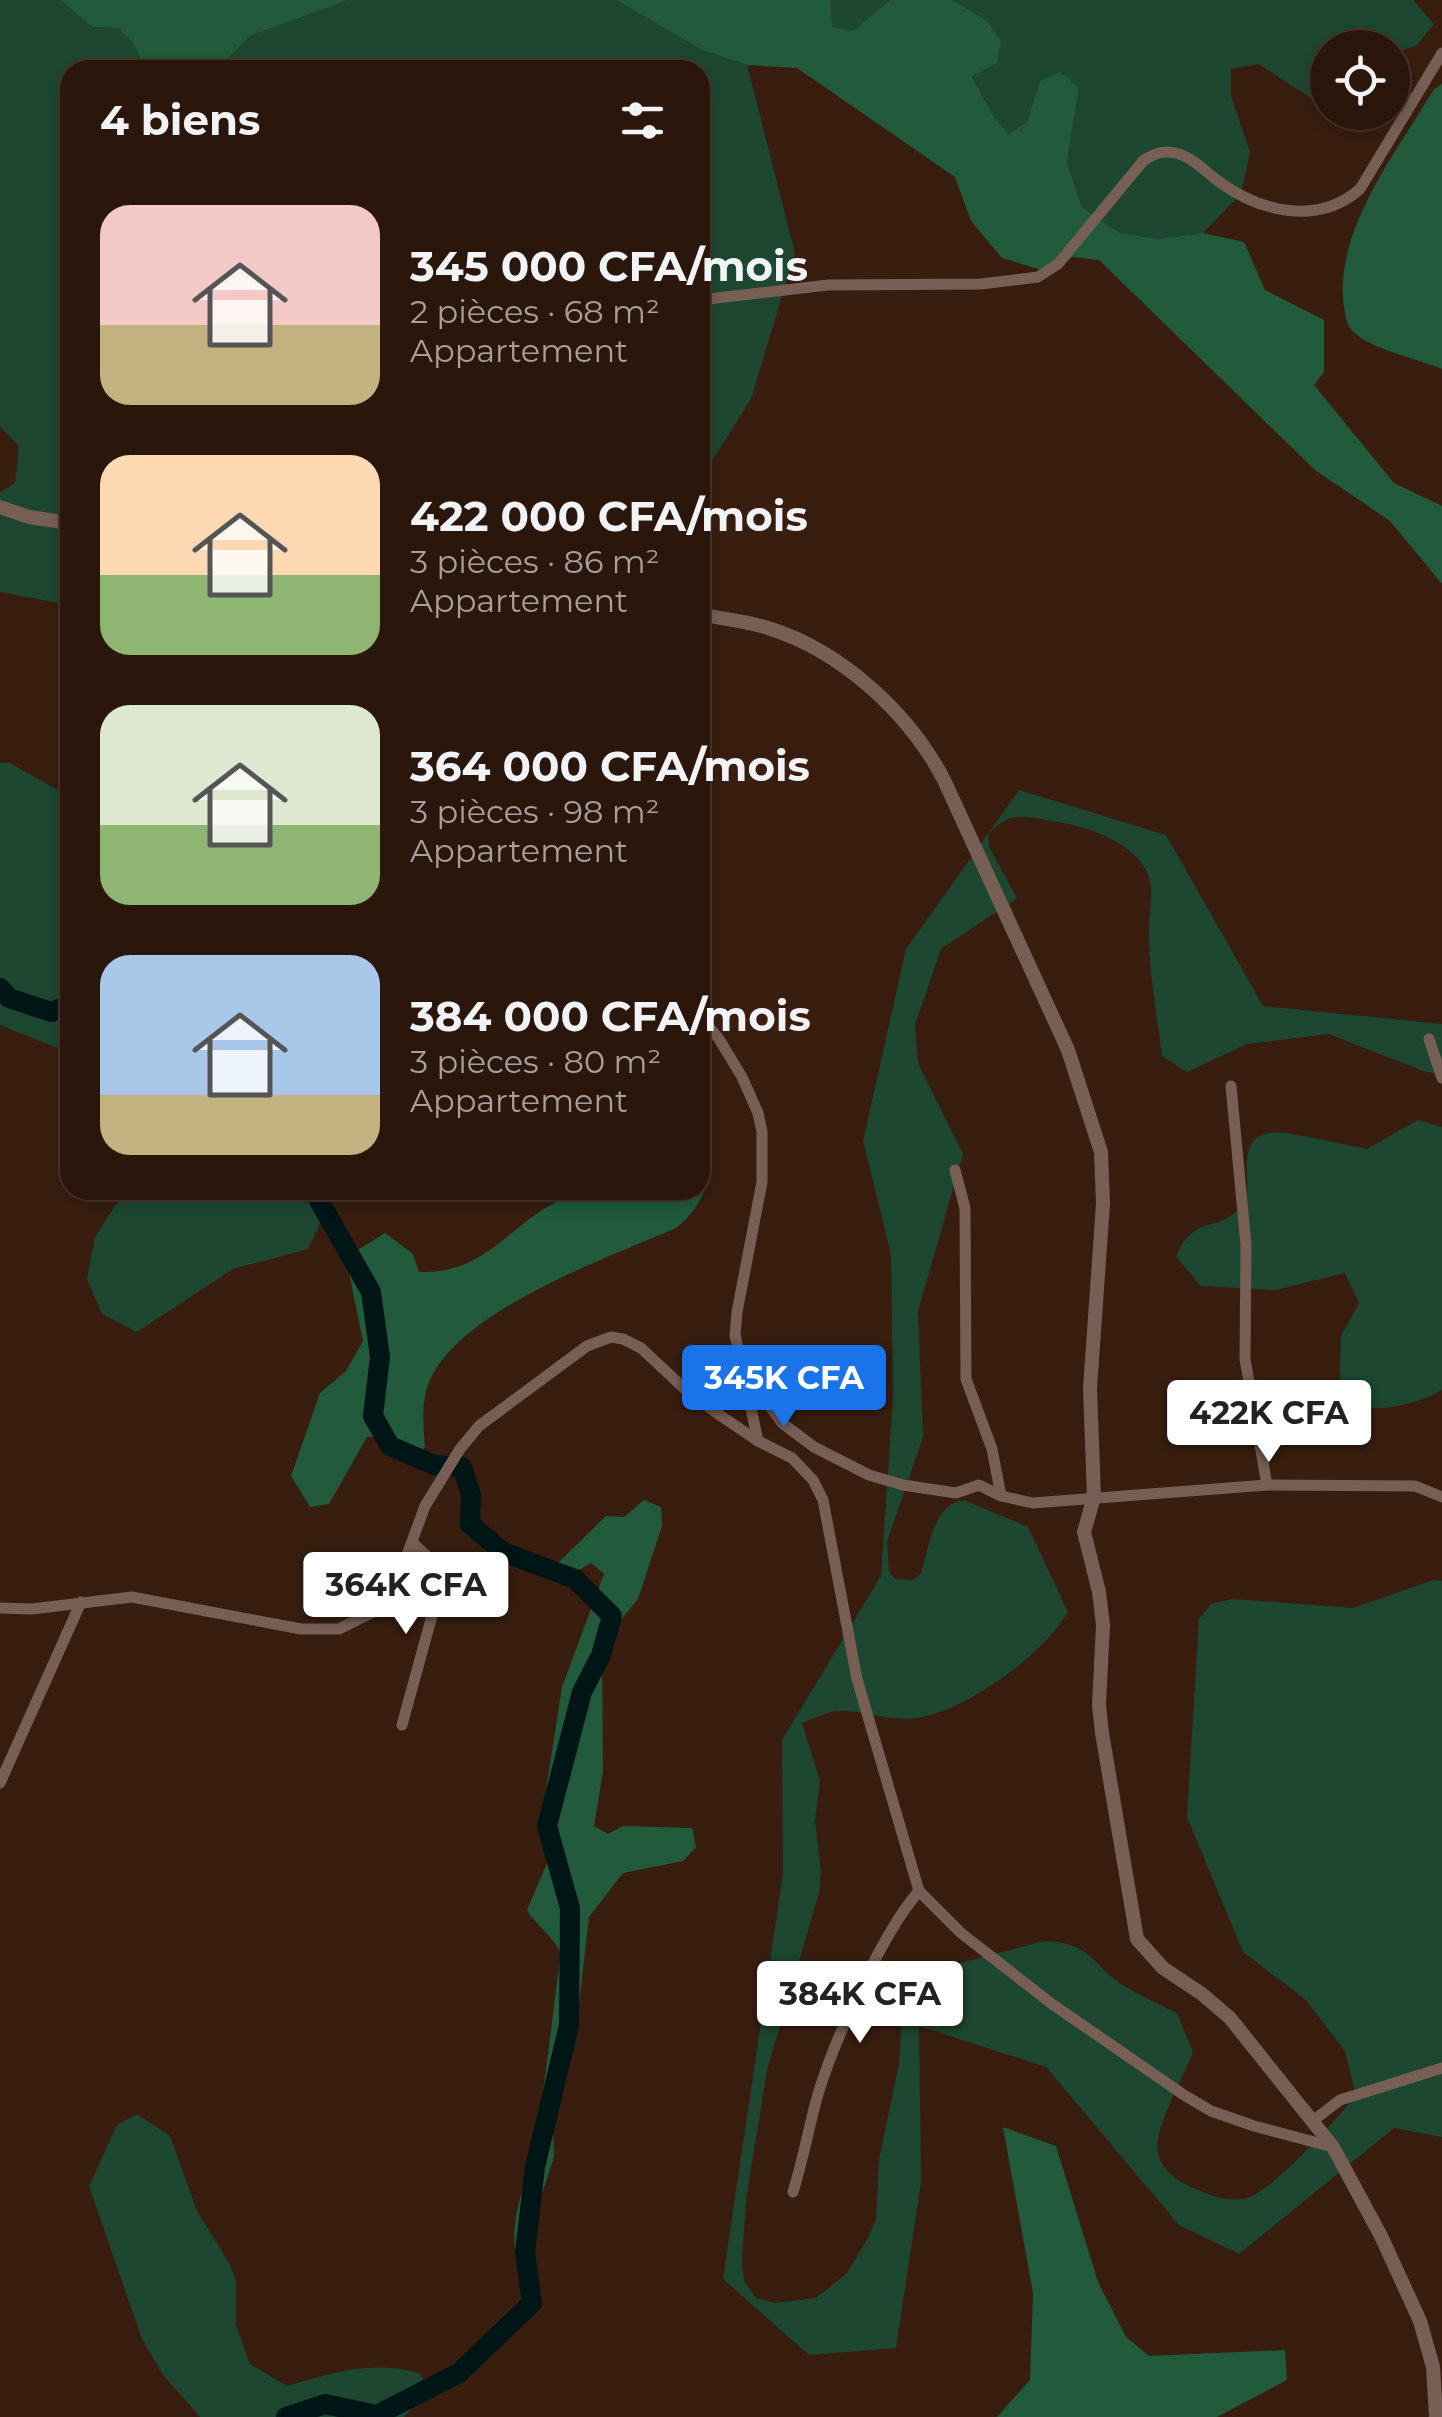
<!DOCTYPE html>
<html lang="fr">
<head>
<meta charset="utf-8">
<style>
  :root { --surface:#2b160b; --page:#372319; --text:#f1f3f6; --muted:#a69f9d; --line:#47352c; --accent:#1a73e8 }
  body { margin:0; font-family:Montserrat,sans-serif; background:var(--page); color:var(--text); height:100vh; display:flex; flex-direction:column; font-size:38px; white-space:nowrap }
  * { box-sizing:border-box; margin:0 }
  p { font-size:32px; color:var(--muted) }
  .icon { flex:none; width:55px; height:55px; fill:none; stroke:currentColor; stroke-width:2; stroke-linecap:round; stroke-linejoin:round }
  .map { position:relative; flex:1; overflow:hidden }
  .sheet { position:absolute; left:60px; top:60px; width:650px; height:1140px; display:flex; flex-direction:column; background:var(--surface); border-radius:30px; box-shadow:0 5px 15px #0003,0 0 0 2px var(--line) }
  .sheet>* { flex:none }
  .fabs { position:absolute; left:1310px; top:30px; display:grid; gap:20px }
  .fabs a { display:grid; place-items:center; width:100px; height:100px; border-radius:50%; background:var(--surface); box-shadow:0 5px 15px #0003,0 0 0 2px var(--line); font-size:50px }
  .price { position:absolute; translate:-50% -85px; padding:0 22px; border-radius:10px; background:#fff; color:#222; font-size:32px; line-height:65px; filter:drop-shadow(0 2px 5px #0008) }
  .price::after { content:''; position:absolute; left:50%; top:60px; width:30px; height:22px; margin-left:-15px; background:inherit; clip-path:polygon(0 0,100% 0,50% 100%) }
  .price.selected { background:var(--accent); color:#fff }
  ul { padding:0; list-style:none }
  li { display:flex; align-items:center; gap:30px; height:250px; padding:0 40px }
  li span { display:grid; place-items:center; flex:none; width:280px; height:200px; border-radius:30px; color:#555 }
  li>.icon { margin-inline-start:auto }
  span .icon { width:120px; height:120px; fill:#fffc; stroke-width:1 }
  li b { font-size:42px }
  h2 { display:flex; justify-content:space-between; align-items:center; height:120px; padding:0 40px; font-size:42px }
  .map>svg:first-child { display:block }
  .green { fill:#1d4730 }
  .forest { fill:#215b3c }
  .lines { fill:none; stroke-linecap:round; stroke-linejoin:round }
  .river { stroke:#001516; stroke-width:20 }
  .minor { stroke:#775f55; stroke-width:11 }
  .tertiary { stroke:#775f55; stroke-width:14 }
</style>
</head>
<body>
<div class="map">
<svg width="1442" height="2417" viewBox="0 0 1442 2417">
  <rect width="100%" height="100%" fill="#391e0f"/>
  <g class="green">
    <path d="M0 0H60L92 27 118 28 134 44 144 70H70V605L0 592V492L15 483 19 446 0 427Z"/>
    <path d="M349 0H616L702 50 747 65 795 253 751 399 700 480V70H217L250 36Z"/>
    <path d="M831 0H890L853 31 832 27Z"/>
    <path d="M952 0H1413L1434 24 1416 46 1393 53 1392 48H1328L1327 96 1320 104 1259 64 1231 69V96L1250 152 1241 194 1203 233 1158 239 1120 233 1082 207 1067 162 1079 88 1040 81 1027 122 1009 134 994 117 972 75 986 20Z"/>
    <path d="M0 763H10L70 797V1053L0 1025Z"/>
    <path d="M1019 790 1166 835 1263 1006 1442 1024V1075L1423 1071 1329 1034 1247 1044 1187 1072 1162 1056C1157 1015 1149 974 1149 933 1148 914 1156 891 1147 872 1133 842 1087 826 1057 822 1027 817 1008 809 988 835L989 847 1017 898 941 949 915 1025 918 1063 963 1154 918 1311 923 1437 887 1542 889 1572 895 1579 914 1580 921 1573C929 1547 933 1504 964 1500L1028 1527 1068 1612C1044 1654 966 1711 917 1718 891 1722 865 1710 839 1711 828 1711 813 1719 802 1723L820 1781 815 1821 821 1872 819 1893 767 2070 746 2200 742 2261 744 2281 756 2298 776 2303 816 2298 847 2273 868 2238 876 2219 879 2159 899 2064 903 2004 926 1972 1044 1941C1094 1943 1090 1965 1126 1987 1142 1997 1160 2005 1177 2013L1193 2052C1183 2078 1163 2112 1158 2139 1154 2159 1167 2174 1183 2183 1202 2192 1228 2205 1250 2197 1276 2187 1338 2118 1356 2095L1345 2051 1305 1999 1243 1952 1187 1817 1199 1619 1211 1604 1233 1599 1353 1608 1433 1580 1442 1581V2137L1394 2128 1239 2254 1179 2225 1046 2067 919 2026 921 2181 896 2348 809 2355 723 2279 783 1873 782 1740 881 1576 893 1399 891 1254 863 1141 906 949Z"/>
    <path d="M1418 1120 1442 1127V1390C1411 1407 1371 1415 1339 1401L1341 1336 1359 1303 1345 1273 1275 1290 1201 1286 1176 1257C1194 1216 1212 1232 1236 1212 1248 1202 1248 1190 1247 1176 1243 1123 1274 1130 1313 1138 1331 1142 1349 1145 1367 1149Z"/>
    <path d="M125 1190H336L308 1249 233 1269 137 1332 102 1314 87 1279 95 1237Z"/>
    <path d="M137 2114 170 2136 197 2211 228 2261 236 2280V2325L250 2364 287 2386C334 2372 371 2360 420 2373L427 2392 404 2417H200L163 2375 142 2339 89 2186 117 2125Z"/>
  </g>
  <g class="forest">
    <path d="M60 0H349L250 36 217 70H144L134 44 118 28 92 27Z"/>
    <path d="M616 0H831L832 27 853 31 890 0H952L986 20 1001 41 997 63 972 76 994 117 1009 134 1027 122 1040 81 1060 72 1079 88 1067 162 1082 207 1120 233 1158 239 1203 233 1244 242 1265 290 1324 320V372L1314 385 1394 483 1442 506V584L1390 521 1315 470 1099 260 1072 257 1048 272 1002 258 971 221 955 177 797 68 747 65 702 50Z"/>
    <path d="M1442 84V369C1419 359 1374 350 1356 334 1346 326 1346 319 1344 307 1333 231 1397 152 1434 89Z"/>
    <path d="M700 1115C713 1161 715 1196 676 1228 607 1258 472 1306 434 1372 420 1396 423 1421 425 1447L412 1460 386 1435 367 1437 329 1504 310 1507 291 1476 320 1393 346 1371 363 1341 348 1268 356 1251 385 1233 413 1254 419 1272C483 1274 506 1229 554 1203 595 1180 655 1190 700 1190Z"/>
    <path d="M644 1500 661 1507 662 1526 638 1599 602 1643 603 1771 594 1826 608 1834 623 1826 692 1828 696 1847 683 1861 623 1873 589 1917 576 2030 552 2102 554 2157 530 2230 538 2288 521 2279C506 2228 520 2204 531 2156 546 2091 551 2021 561 1954 553 1935 538 1928 527 1910L548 1861 543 1809 562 1687 604 1574 591 1563 574 1573 557 1564 606 1516 624 1517Z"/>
    <path d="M1003 2127 1056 2146 1098 2282 1126 2337 1149 2356 1285 2350 1287 2380 1217 2417H997L1030 2380 1033 2293Z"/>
  </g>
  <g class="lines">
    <g class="river">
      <path d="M0 988 9 998 51 1012 70 1005"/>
      <path d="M286 2417 325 2404 377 2415 459 2373 532 2303 525 2252 535 2167 569 2025 570 1908 547 1826 582 1692 601 1655 612 1616 575 1579 503 1552 470 1524 471 1495 462 1467 434 1465 390 1446 373 1416 380 1357 371 1292 313 1190"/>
    </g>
    <g class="minor">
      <path d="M700 300 828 285 981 284 1038 277 1058 264 1144 160C1150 157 1157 152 1165 152 1187 151 1202 169 1218 181 1260 212 1318 226 1360 189L1442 53"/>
      <path d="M700 1016 719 1039 742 1077 758 1113 762 1132V1182L737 1312 735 1335 758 1441"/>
      <path d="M1429 1039 1442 1078"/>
      <path d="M1231 1086 1246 1245 1245 1359 1267 1485"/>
      <path d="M955 1170 965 1208 966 1379 992 1449 1001 1496"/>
      <path d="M748 1388 769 1405 782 1423 814 1447 869 1475 903 1485 956 1493 979 1485 1001 1496 1033 1503 1267 1485 1415 1486 1442 1497"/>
      <path d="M0 1608 32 1609 132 1597 301 1629H339L373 1612 397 1582 425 1506 460 1449 479 1426 587 1346 611 1337 623 1339 641 1348 688 1392 721 1416 758 1441 792 1458 813 1480 823 1500 857 1679 919 1891 961 1933 1052 2004 1184 2095 1211 2111 1254 2126 1333 2147"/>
      <path d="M402 1725 441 1583 430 1559 413 1543"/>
      <path d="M0 1783 81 1602"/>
      <path d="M1314 2120 1340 2100 1442 2068"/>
      <path d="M793 2192C803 2160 809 2126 818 2094 835 2039 882 1933 919 1891"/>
    </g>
    <g class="tertiary">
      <path d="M0 507 29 517 70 523"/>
      <path d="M700 614C722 619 746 621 768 628 842 651 909 713 944 780L1068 1050 1101 1152 1103 1204 1090 1388 1094 1497 1084 1532 1099 1592 1103 1625 1099 1705 1102 1733 1137 1939 1163 1968 1202 1994 1230 2018 1333 2147 1381 2236 1420 2321 1433 2367 1436 2417"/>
    </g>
  </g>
</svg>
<div class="fabs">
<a><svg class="icon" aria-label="locate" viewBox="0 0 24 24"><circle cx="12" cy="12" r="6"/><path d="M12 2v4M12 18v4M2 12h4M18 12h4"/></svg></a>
</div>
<b class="price selected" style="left:784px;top:1430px">345K CFA</b>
<b class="price" style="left:1269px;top:1465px">422K CFA</b>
<b class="price" style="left:406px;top:1637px">364K CFA</b>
<b class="price" style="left:860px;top:2046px">384K CFA</b>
<section class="sheet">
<h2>4 biens<svg class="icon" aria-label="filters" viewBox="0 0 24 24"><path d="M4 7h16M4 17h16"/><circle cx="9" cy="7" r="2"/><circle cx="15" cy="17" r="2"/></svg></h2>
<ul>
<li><span style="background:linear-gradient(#f6c9c9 60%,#c2b280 0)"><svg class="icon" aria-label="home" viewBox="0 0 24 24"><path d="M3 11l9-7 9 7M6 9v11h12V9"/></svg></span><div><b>345 000 CFA/mois</b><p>2 pièces · 68 m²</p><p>Appartement</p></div></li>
<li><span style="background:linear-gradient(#ffd9b3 60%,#8fb573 0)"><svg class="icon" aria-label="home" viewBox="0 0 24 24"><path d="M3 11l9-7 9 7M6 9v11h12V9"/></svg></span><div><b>422 000 CFA/mois</b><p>3 pièces · 86 m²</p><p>Appartement</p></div></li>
<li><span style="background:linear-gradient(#dfe7d0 60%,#8fb573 0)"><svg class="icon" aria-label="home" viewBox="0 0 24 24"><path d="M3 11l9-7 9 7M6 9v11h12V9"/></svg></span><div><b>364 000 CFA/mois</b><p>3 pièces · 98 m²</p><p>Appartement</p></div></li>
<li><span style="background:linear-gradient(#a9c7e8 70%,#c2b280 0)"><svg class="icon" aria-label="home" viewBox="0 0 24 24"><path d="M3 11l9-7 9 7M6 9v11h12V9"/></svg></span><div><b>384 000 CFA/mois</b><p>3 pièces · 80 m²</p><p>Appartement</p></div></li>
</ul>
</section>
</div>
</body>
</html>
